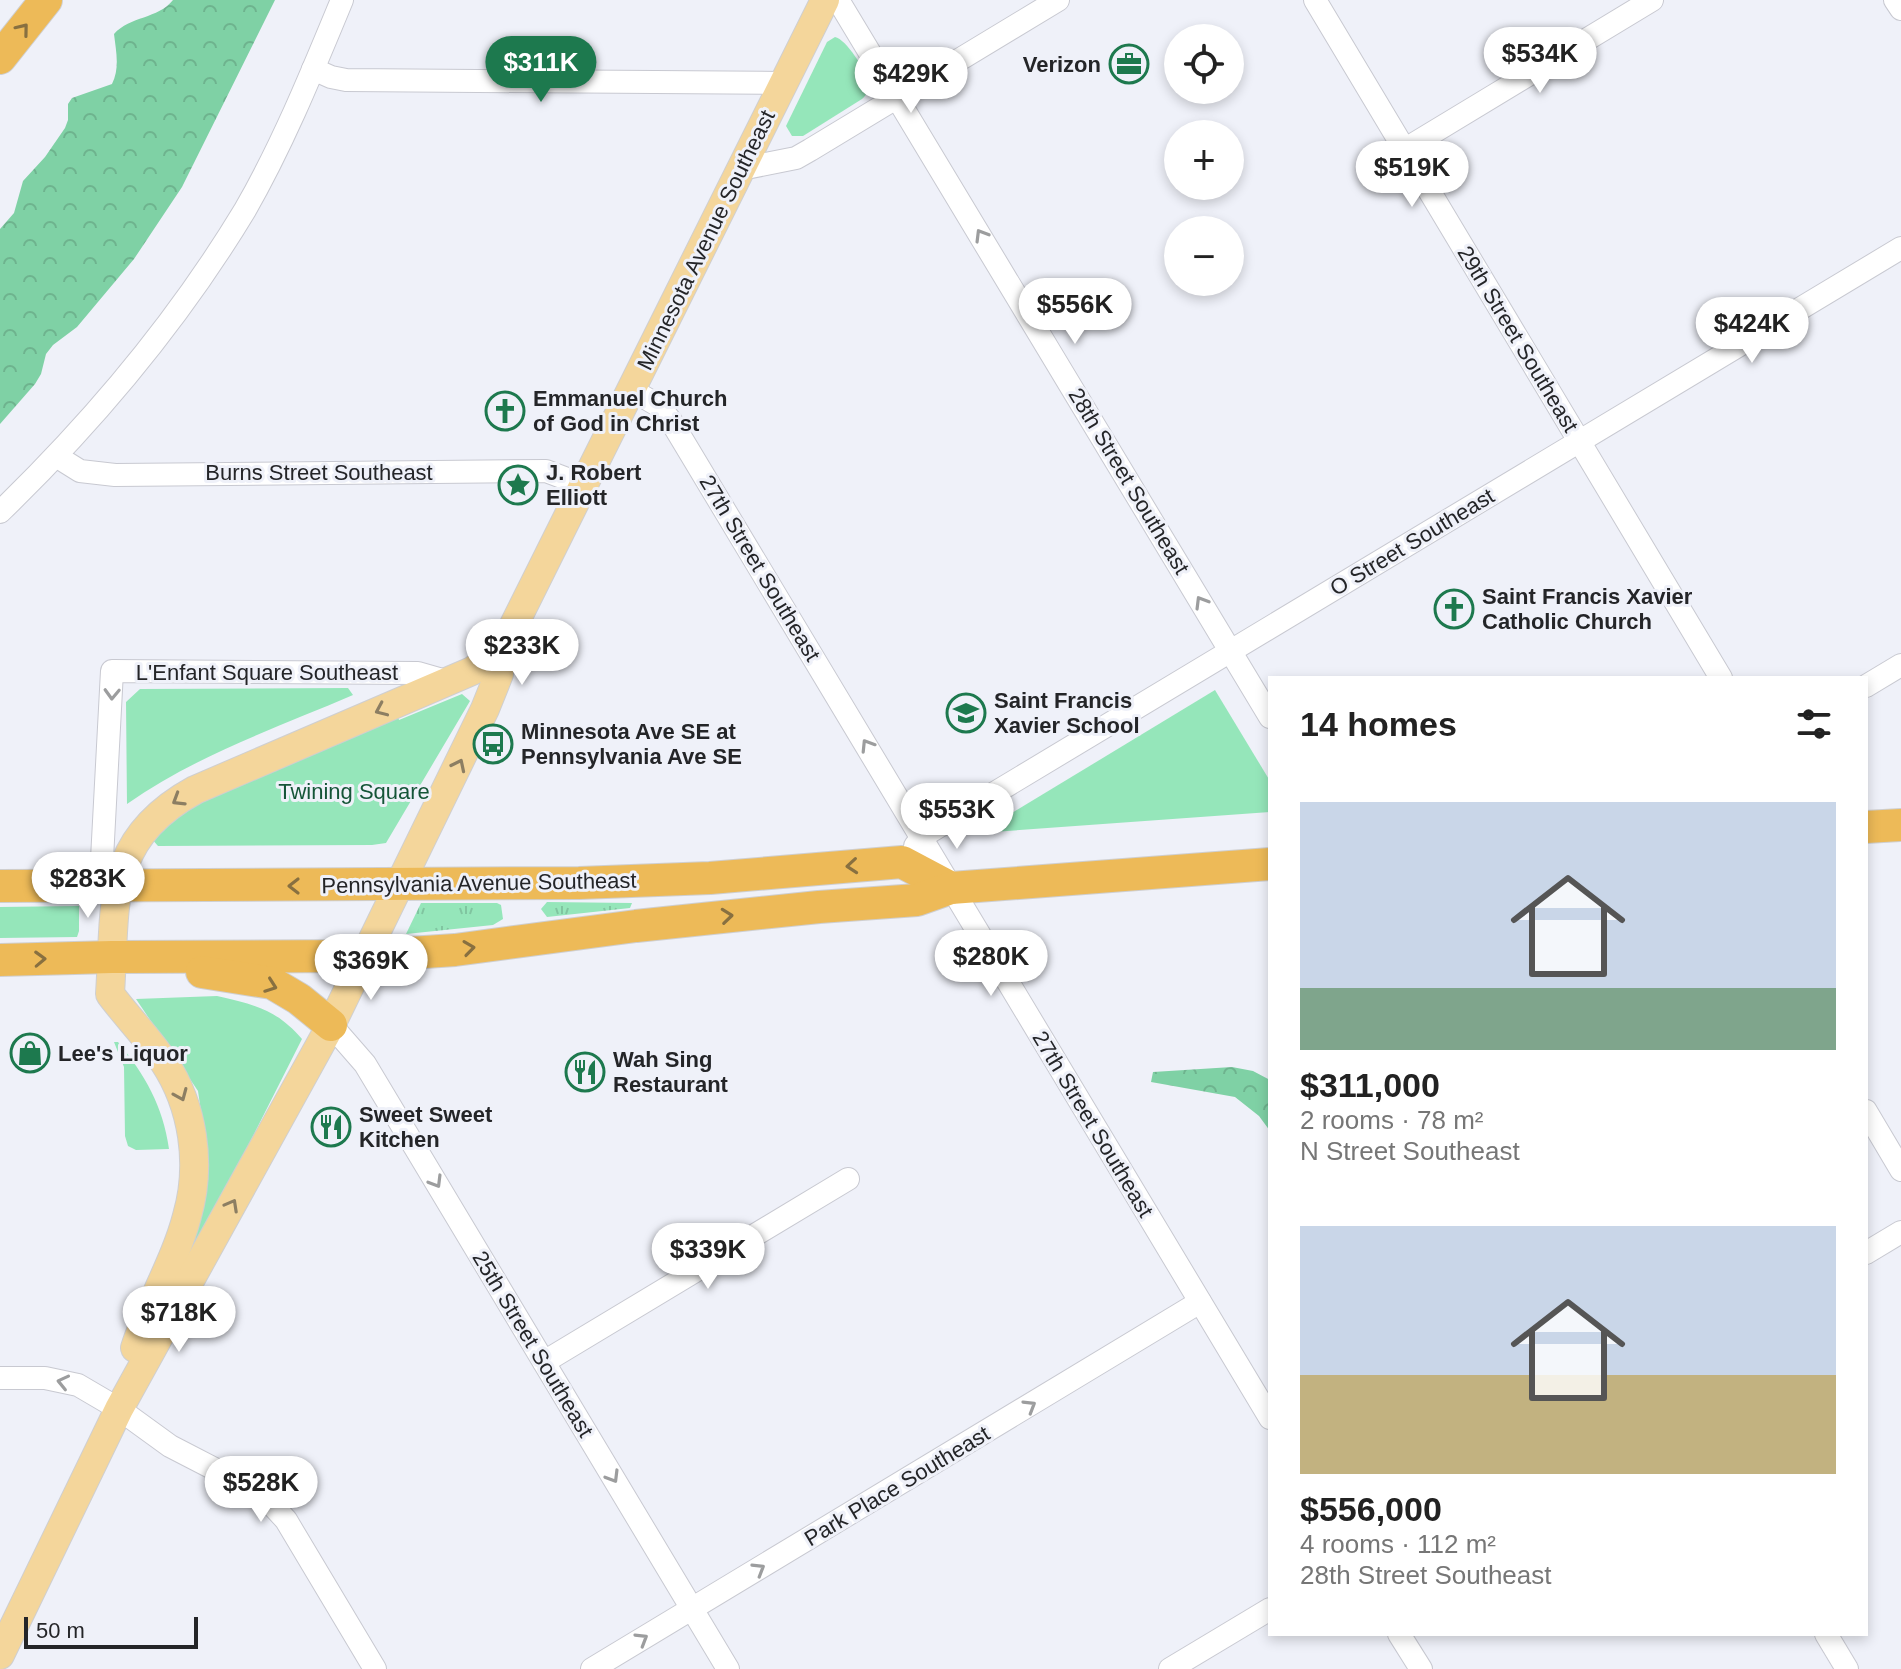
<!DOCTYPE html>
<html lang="en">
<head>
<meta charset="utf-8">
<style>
  :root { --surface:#fff; --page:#f6f6f6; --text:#222; --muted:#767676; --accent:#1d794e }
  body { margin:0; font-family:Helvetica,sans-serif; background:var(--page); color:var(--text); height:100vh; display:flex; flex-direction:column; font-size:30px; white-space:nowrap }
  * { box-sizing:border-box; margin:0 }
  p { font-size:26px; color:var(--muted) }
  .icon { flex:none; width:44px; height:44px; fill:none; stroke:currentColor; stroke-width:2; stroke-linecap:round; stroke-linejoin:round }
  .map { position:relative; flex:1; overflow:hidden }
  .side { position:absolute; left:1268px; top:676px; width:600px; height:960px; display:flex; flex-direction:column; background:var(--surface); border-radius:0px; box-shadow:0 4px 12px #0003 }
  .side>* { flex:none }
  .tools { position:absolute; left:1164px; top:24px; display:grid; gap:16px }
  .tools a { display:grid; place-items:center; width:80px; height:80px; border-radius:50%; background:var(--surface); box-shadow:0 4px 12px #0003; font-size:40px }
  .scale { position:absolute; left:24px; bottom:20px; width:174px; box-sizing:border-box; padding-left:8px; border:4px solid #242528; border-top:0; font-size:22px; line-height:28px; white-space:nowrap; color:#242528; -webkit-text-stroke:6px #eff1f9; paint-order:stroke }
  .price { position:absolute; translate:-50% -68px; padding:0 18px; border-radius:28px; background:#fff; color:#222; font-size:26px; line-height:52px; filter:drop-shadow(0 2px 4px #0008) }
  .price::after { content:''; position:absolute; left:50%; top:48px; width:24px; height:18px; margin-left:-12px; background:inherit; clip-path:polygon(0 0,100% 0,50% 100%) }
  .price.current { background:var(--accent); color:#fff }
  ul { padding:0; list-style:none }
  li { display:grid; align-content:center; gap:16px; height:424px; padding:0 32px }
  li span { display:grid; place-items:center; height:248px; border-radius:0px; color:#555 }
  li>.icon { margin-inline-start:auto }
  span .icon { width:144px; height:144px; fill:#fffc; stroke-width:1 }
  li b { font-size:34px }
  h2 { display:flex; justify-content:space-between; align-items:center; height:96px; padding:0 32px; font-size:34px }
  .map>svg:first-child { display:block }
  .grass { fill:url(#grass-tufts) }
  .forest { fill:url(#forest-crowns) }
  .park { fill:#95e6ba }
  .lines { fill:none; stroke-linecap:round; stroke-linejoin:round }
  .minor-casing { stroke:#c8c9d1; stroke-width:24 }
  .major-casing { stroke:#cfcfd0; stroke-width:30 }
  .highway-casing { stroke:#cfcfd0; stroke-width:34 }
  .minor { stroke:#fff; stroke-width:22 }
  .major { stroke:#f4d69b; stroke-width:28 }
  .highway { stroke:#edba58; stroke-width:32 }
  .oneway { stroke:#887040 }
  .oneway2 { stroke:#9c9d9e }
  .oneway3 { stroke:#8c7e62 }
  .labels { text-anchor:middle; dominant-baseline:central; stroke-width:6; stroke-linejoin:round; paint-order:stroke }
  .poi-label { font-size:22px; font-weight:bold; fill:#242528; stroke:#eff1f9; text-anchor:start }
  .street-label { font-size:22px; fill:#242528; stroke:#eff1f9 }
  .park-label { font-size:22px; fill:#155538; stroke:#eff1f9 }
</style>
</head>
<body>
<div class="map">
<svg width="1901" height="1669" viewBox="0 0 1901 1669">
  <defs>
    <pattern id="grass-tufts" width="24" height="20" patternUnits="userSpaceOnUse" patternTransform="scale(2)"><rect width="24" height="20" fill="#95e6ba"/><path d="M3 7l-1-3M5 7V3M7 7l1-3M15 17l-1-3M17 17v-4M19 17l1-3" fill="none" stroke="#80c5a0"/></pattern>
    <pattern id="forest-crowns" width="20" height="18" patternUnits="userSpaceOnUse" patternTransform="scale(2)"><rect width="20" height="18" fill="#7fd1a5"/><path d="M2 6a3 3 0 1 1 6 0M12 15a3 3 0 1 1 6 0" fill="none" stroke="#6eb38e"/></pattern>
  </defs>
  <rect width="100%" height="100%" fill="#eff1f9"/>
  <g class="grass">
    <path d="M547 902 632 903 630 908 547 917 541 909Z"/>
    <path d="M421 903H497L501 905 503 919 493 925 406 934Z"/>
  </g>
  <g class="forest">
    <path d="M173 0H275L182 187 134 259 77 327 53 345 46 354 41 374 35 384 0 424V229L14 213 23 181 45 157 65 128 68 120V104L72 98 112 84C120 68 116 51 114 34 130 16 158 19 173 0Z"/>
    <path d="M1232 1067 1253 1071 1270 1080V1131L1259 1116 1235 1097 1151 1082 1153 1072Z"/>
  </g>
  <g class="park">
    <path d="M835 37C846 39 866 71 869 82 871 90 867 94 862 99L803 136H792L786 126 827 42Z"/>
    <path d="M348 688 353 695C276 728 195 756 127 804L126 702 140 689Z"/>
    <path d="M1215 690 1270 781V812L979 833Z"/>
    <path d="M462 694 470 701 386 843 372 845 158 846 151 838 182 808 397 714 399 720Z"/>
    <path d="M79 906V931L77 937 0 938V907Z"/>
    <path d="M217 996C255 1005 276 1009 302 1039L143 1354 205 1139 198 1091 136 999Z"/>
    <path d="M114 1042H118C145 1075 163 1106 169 1149L136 1150 128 1146 125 1136 124 1067Z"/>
  </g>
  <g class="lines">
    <g class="minor-casing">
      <g id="minor">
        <path d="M838 0 1270 717"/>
        <path d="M1315 0 1721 678"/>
        <path d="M1895 0 1901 9"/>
        <path d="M313 69 331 77 346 80 783 83"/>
        <path d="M1404 150 1652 0"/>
        <path d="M741 169 796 158 810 150 1058 0"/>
        <path d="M632 390 659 406 671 421 1270 1418"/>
        <path d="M56 456 80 471 115 475 546 471 583 485"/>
        <path d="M0 512C93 422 178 321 245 210 283 144 313 70 342 0"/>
        <path d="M1866 686 1901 665"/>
        <path d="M915 846 923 836 1901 248"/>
        <path d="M92 886 102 859 112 671 418 673 446 681"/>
        <path d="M331 1025 365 1064 728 1669"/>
        <path d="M1866 1111 1901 1170"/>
        <path d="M1866 1253 1901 1232"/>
        <path d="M544 1362 848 1179"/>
        <path d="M0 1378H45L78 1385 119 1409 170 1446 261 1493 286 1520 375 1669"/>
        <path d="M1399 1634 1421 1669"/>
        <path d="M1826 1634 1847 1669"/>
        <path d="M592 1669 1200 1302"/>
        <path d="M1170 1669 1270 1609"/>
      </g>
    </g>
    <g class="major-casing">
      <g id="major">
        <path d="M135 1348C149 1303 175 1262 187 1216 202 1164 193 1106 164 1062 148 1038 127 1017 110 994 116 904 104 840 195 790L472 671 501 651"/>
        <path d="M0 1655 119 1409 331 1025 485 709 499 674 501 651 825 0"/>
      </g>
    </g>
    <g class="highway-casing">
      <g id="highway">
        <path d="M0 58 46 0"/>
        <path d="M1866 827 1901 825"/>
        <path d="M0 886 579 883 710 878 902 862 951 888"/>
        <path d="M0 960 112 957 365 956 455 950 636 926 819 907 917 900 951 888 1270 864"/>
        <path d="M202 972 272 983 299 999 331 1025"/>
      </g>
    </g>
    <use href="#minor" class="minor"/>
    <use href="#major" class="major"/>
    <use href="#highway" class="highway"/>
  </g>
  <defs><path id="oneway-chevron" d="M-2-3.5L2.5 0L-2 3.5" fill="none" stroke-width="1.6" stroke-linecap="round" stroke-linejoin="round" transform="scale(2)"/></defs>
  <g class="oneway">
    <use href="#oneway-chevron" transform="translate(23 29) rotate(-51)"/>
    <use href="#oneway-chevron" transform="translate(852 866) rotate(175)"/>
    <use href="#oneway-chevron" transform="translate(294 886) rotate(180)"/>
    <use href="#oneway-chevron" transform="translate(727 916) rotate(-6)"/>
    <use href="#oneway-chevron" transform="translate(469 948) rotate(-8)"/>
    <use href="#oneway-chevron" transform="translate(40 959) rotate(-2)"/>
    <use href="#oneway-chevron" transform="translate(271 986) rotate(20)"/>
  </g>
  <g class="oneway2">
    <use href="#oneway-chevron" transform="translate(981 235) rotate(-121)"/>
    <use href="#oneway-chevron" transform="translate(1201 602) rotate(-121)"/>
    <use href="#oneway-chevron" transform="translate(112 694) rotate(92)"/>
    <use href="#oneway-chevron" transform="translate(867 745) rotate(-122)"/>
    <use href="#oneway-chevron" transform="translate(436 1182) rotate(59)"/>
    <use href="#oneway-chevron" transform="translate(63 1382) rotate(-167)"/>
    <use href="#oneway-chevron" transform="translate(1030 1406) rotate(-31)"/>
    <use href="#oneway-chevron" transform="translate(613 1477) rotate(59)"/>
    <use href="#oneway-chevron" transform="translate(759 1569) rotate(-31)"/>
    <use href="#oneway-chevron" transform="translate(642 1639) rotate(-31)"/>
  </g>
  <g class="oneway3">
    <use href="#oneway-chevron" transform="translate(381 710) rotate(156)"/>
    <use href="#oneway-chevron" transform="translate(459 765) rotate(-64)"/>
    <use href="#oneway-chevron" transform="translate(178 800) rotate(148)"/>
    <use href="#oneway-chevron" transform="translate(181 1095) rotate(67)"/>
    <use href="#oneway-chevron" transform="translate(232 1205) rotate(-61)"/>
  </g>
  <defs>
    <g id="office-ring" transform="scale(2)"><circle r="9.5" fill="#eff1f9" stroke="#1d794e" stroke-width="1.5"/><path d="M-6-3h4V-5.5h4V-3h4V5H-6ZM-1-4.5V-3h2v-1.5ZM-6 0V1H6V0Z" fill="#1d794e"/></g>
    <g id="church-ring" transform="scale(2)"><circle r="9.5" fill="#eff1f9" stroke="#1d794e" stroke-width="1.5"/><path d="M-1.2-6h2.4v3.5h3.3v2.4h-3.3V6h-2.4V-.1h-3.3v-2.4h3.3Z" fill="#1d794e"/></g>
    <g id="sight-ring" transform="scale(2)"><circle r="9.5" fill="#eff1f9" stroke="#1d794e" stroke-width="1.5"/><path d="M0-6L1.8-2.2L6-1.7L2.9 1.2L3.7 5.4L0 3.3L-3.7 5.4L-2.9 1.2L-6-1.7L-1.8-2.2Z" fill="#1d794e"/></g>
    <g id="school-ring" transform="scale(2)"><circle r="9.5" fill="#eff1f9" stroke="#1d794e" stroke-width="1.5"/><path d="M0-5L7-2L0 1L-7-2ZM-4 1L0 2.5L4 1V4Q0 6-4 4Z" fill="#1d794e"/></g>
    <g id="bus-ring" transform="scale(2)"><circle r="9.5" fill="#eff1f9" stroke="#1d794e" stroke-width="1.5"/><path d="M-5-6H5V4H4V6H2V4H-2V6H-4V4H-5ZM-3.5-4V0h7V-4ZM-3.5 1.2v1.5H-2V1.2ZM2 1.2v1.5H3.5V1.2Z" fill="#1d794e"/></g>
    <g id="shop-ring" transform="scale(2)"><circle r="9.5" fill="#eff1f9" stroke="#1d794e" stroke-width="1.5"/><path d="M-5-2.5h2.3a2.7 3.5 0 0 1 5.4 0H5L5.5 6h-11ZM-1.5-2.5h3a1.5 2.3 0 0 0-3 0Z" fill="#1d794e"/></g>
    <g id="restaurant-ring" transform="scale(2)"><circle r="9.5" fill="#eff1f9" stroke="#1d794e" stroke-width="1.5"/><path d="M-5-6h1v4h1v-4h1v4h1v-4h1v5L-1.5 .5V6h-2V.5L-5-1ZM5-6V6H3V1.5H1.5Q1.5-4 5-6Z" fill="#1d794e"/></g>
  </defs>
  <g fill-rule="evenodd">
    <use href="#office-ring" x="1129" y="64"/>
    <use href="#church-ring" x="505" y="411"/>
    <use href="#sight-ring" x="518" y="485"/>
    <use href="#church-ring" x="1454" y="609"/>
    <use href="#school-ring" x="966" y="713"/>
    <use href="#bus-ring" x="493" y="744"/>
    <use href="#shop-ring" x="30" y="1053"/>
    <use href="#restaurant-ring" x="585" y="1072"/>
    <use href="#restaurant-ring" x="331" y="1127"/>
  </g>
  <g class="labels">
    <g class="poi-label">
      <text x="1101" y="64" text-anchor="end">Verizon</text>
      <text x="533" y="398">Emmanuel Church<tspan x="533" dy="25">of God in Christ</tspan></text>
      <text x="546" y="472">J. Robert<tspan x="546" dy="25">Elliott</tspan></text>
      <text x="1482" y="596">Saint Francis Xavier<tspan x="1482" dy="25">Catholic Church</tspan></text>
      <text x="994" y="700">Saint Francis<tspan x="994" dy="25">Xavier School</tspan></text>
      <text x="521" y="731">Minnesota Ave SE at<tspan x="521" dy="25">Pennsylvania Ave SE</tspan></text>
      <text x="58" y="1053">Lee's Liquor</text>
      <text x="613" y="1059">Wah Sing<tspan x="613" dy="25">Restaurant</tspan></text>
      <text x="359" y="1114">Sweet Sweet<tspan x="359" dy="25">Kitchen</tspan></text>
    </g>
    <g class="street-label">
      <text transform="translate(706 240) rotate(-64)">Minnesota Avenue Southeast</text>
      <text transform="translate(1518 339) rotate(59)">29th Street Southeast</text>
      <text x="319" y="472">Burns Street Southeast</text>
      <text transform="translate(1129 481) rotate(59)">28th Street Southeast</text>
      <text transform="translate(1412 542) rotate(-31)">O Street Southeast</text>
      <text transform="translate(760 568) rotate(59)">27th Street Southeast</text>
      <text x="267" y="672">L'Enfant Square Southeast</text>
      <text transform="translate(479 883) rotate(-1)">Pennsylvania Avenue Southeast</text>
      <text transform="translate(1093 1124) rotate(59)">27th Street Southeast</text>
      <text transform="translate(533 1344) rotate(59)">25th Street Southeast</text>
      <text transform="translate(897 1486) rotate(-31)">Park Place Southeast</text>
    </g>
    <g class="park-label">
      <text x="354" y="791">Twining Square</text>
    </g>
  </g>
</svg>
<div class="tools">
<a><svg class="icon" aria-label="locate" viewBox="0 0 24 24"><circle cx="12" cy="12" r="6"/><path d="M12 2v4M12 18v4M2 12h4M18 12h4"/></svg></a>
<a>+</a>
<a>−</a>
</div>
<div class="scale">50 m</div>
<b class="price" style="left:1540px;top:95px">$534K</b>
<b class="price current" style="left:541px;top:104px">$311K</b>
<b class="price" style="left:911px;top:115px">$429K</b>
<b class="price" style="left:1412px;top:209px">$519K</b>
<b class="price" style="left:1075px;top:346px">$556K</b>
<b class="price" style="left:1752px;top:365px">$424K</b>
<b class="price" style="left:522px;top:687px">$233K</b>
<b class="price" style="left:957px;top:851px">$553K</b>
<b class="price" style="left:88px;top:920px">$283K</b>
<b class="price" style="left:991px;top:998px">$280K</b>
<b class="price" style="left:371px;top:1002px">$369K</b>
<b class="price" style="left:708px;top:1291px">$339K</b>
<b class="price" style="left:179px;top:1354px">$718K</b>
<b class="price" style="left:261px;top:1524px">$528K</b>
<section class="side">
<h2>14 homes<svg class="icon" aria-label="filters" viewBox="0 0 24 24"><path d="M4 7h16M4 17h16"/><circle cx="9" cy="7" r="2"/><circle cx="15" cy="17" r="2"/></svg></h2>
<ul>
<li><span style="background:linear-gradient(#c9d6e8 75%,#7fa58c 0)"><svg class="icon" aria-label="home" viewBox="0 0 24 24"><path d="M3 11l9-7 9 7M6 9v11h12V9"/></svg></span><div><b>$311,000</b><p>2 rooms · 78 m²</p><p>N Street Southeast</p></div></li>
<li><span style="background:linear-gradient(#c9d6e8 60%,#c2b280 0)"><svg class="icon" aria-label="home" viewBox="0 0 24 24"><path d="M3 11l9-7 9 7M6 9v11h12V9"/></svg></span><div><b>$556,000</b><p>4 rooms · 112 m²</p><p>28th Street Southeast</p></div></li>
</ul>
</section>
</div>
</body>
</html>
